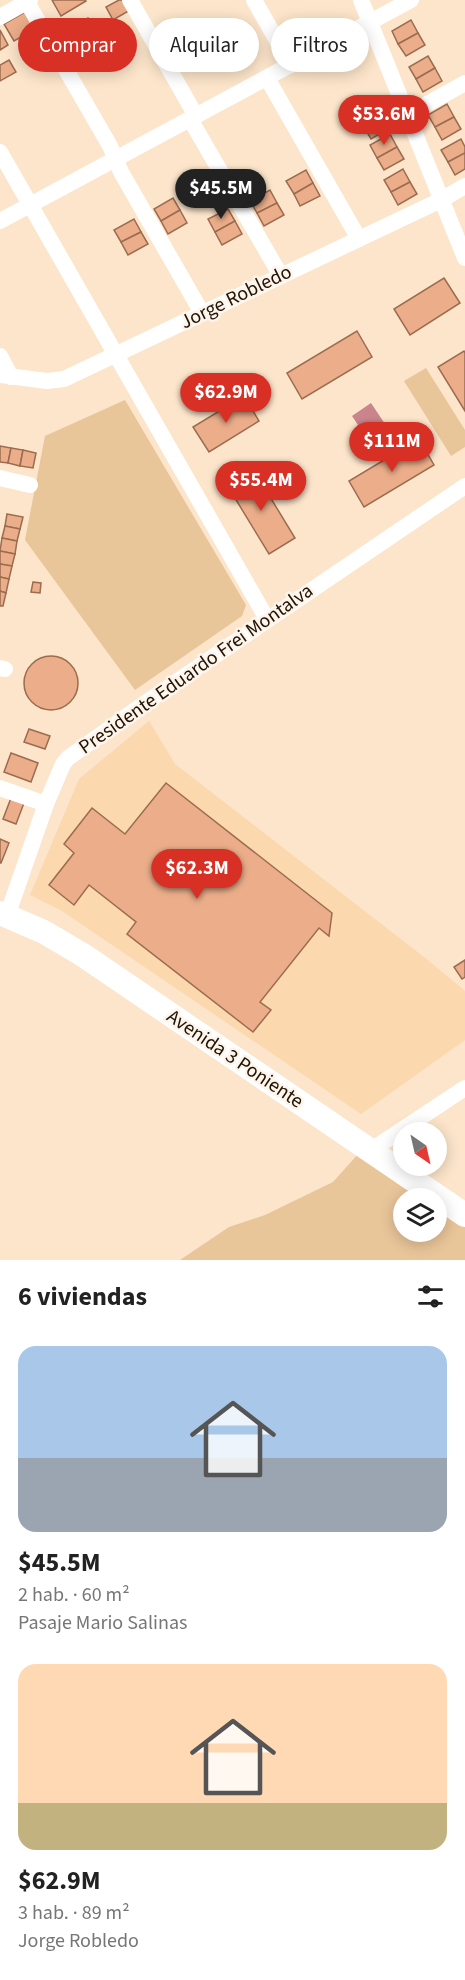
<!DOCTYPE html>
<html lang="es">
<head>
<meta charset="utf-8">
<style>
  :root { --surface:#fff; --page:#f2f2f2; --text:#222; --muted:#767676; --accent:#d93025 }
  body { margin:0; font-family:"Source Sans 3",sans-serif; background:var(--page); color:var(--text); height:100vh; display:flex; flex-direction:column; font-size:22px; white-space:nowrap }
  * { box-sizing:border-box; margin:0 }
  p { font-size:20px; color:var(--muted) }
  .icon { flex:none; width:33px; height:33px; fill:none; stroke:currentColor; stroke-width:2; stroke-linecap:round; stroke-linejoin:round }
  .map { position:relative; height:1260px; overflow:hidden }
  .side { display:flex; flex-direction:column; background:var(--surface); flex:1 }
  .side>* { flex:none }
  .banner { position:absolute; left:18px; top:18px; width:429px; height:54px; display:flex; gap:12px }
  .needle { width:39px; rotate:146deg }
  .buttons { position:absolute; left:393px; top:1122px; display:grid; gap:12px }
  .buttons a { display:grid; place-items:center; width:54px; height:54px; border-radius:50%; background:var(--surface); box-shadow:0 3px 15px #0003; font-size:30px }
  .price { position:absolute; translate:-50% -51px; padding:0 14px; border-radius:21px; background:var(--accent); color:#fff; font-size:20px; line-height:39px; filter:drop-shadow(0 2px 3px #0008) }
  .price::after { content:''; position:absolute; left:50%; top:36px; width:18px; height:14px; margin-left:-9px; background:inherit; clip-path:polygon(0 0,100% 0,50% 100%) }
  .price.active { background:#222; color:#fff }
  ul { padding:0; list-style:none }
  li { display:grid; align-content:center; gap:12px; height:318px; padding:0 18px }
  li span { display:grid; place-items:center; height:186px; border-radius:18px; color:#555 }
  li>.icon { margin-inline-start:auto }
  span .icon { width:108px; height:108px; fill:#fffc; stroke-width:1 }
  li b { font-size:26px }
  h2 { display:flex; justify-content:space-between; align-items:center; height:72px; padding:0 18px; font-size:26px }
  .tag { padding:0 21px; border-radius:27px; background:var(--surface); box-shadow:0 3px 15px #0003; font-size:21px; line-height:54px }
  .tag.active { background:var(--accent); color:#fff }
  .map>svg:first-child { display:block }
  .built { fill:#fbd8ae }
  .green { fill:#e9c59a }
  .water { fill:#ca848c }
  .building { fill:#ecae8a; stroke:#9b6c4f; stroke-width:1.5 }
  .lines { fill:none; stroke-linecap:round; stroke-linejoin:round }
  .minor { stroke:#fff; stroke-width:16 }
  .secondary { stroke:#fff; stroke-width:24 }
  .labels { text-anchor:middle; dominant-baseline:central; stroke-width:5; stroke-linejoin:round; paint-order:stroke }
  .street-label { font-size:20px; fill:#201303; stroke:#fdf5ec }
</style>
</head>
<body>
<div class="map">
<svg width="465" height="1260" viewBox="0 0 465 1260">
  <rect width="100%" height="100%" fill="#fce5ca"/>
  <path class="built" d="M149 721 175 764 424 957 465 991V1040L361 1114 62 911 30 895 79 779Z"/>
  <g class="green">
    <path d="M426 368 465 430V447L451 456 404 381Z"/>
    <path d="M125 400 246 605 242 616 135 690 25 540 45 436Z"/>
    <path d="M359 1153 427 1198H404V1232H436L437 1205 465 1224V1260H180L229 1227 265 1215 333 1182Z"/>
  </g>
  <path class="water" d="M371 403 389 430 370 443 352 416Z"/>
  <g class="building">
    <path d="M52 0H85L86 1 61 16Z"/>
    <path d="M119 0H127L132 9 113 20 106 7Z"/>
    <path d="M30 9 39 27 14 41 4 24Z"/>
    <path d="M88 18 95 30 76 41 69 28Z"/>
    <path d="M411 20 418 33 398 44 392 31Z"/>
    <path d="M0 30 8 45 0 50Z"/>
    <path d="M418 33 425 45 406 56 398 44Z"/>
    <path d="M47 39 53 51 34 62 27 50Z"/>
    <path d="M428 56 435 68 416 79 409 67Z"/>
    <path d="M9 60 16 72 0 81V65Z"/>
    <path d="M435 68 442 81 423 92 416 79Z"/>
    <path d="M377 103 384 116 364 127 357 114Z"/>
    <path d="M447 104 454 117 435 127 428 115Z"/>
    <path d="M384 116 390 128 371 139 364 127Z"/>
    <path d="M454 117 461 129 442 140 435 127Z"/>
    <path d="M390 134 397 147 377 158 370 145Z"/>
    <path d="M461 139 465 147V153L448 162 441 150Z"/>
    <path d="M397 147 404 159 384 170 377 158Z"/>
    <path d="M465 153V169L455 175 448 162Z"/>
    <path d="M403 169 410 182 391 192 384 180Z"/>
    <path d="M306 170 313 183 294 194 286 181Z"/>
    <path d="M410 182 417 194 398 205 391 192Z"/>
    <path d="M313 183 320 196 300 206 294 194Z"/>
    <path d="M270 190 277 203 257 213 250 201Z"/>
    <path d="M173 198 180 210 161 221 154 209Z"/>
    <path d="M277 203 284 215 264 226 257 213Z"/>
    <path d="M228 209 235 221 215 232 208 219Z"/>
    <path d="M180 210 187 223 168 234 161 221Z"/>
    <path d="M134 219 141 232 121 242 114 230Z"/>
    <path d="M235 221 242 234 222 245 215 232Z"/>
    <path d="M141 232 148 244 128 255 121 242Z"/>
    <path d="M444 278 460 303 410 335 394 309Z"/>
    <path d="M357 331 372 357 302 399 287 373Z"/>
    <path d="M464 351 465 353V411L438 367Z"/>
    <path d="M244 396 259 421 209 452 193 427Z"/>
    <path d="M419 439 434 465 364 507 349 481Z"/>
    <path d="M0 446 11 448 8 463 0 462Z"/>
    <path d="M11 448 23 450 20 466 8 463Z"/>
    <path d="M23 450 36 453 33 468 20 466Z"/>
    <path d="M253 469 295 538 269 554 227 485Z"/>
    <path d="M7 514 23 517 20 529 5 526Z"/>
    <path d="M5 526 20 529 17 541 2 538Z"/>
    <path d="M2 538 17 541 15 554 0 551Z"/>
    <path d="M0 551 15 554 12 566 0 564Z"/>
    <path d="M0 564 12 566 9 579 0 577Z"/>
    <path d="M0 577 9 579 6 593 0 591Z"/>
    <path d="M33 582 41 583 40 593 31 592Z"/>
    <path d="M0 591 6 593 3 606H0Z"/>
    <circle cx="51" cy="683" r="27"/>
    <path d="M29 729 50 736 45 749 24 742Z"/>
    <path d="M11 753 38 763 31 782 4 772Z"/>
    <path d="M166 783 332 913 329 936 319 928 260 1002 271 1010 253 1032 127 934 136 922 89 885 74 905 49 885 74 853 64 844 92 808 125 834Z"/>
    <path d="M11 798 24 803 16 824 3 819Z"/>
    <path d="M0 839 9 843 1 863H0Z"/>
    <path d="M465 960V977L462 979 454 967Z"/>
  </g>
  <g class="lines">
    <g class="minor">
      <path d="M130 0 196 116"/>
      <path d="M254 0 291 65"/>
      <path d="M361 0 465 258"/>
      <path d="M27 2 110 146 121 172 202 313"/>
      <path d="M0 17 30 0"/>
      <path d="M267 78 359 239"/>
      <path d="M407 115 465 83"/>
      <path d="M190 119 281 276"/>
      <path d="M0 152 267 619"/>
      <path d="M0 221 411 0"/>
      <path d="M0 356 11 377"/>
      <path d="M0 375 47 381 64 379 441 200 465 186"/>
      <path d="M0 478 30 485"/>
      <path d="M0 668 5 669"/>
      <path d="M0 788 46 804"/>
      <path d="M7 916 46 804 63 764 68 758 148 701 465 486"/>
      <path d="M370 1151 465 1088"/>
    </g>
    <path class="secondary" d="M0 913 44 932 83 955 465 1215"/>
  </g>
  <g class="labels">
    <g class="street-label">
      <text transform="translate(236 297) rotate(-26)">Jorge Robledo</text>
      <text transform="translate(196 669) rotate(-35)">Presidente Eduardo Frei Montalva</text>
      <text transform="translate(235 1059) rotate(34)">Avenida 3 Poniente</text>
    </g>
  </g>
</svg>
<div class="buttons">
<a><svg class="needle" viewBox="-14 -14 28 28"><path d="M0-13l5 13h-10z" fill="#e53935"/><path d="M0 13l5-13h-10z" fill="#767676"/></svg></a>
<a><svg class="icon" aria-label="layers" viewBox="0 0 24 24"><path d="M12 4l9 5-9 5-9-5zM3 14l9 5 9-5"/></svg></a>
</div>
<b class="price" style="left:384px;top:146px">$53.6M</b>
<b class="price active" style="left:221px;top:220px">$45.5M</b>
<b class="price" style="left:226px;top:424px">$62.9M</b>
<b class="price" style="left:392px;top:473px">$111M</b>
<b class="price" style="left:261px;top:512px">$55.4M</b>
<b class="price" style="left:197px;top:900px">$62.3M</b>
<div class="banner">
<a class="tag active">Comprar</a>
<a class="tag">Alquilar</a>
<a class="tag">Filtros</a>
</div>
</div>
<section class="side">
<h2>6 viviendas<svg class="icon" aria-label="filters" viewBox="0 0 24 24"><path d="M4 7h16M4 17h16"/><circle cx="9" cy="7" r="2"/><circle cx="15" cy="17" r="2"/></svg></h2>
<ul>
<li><span style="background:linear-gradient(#a9c7e8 60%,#9aa5b1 0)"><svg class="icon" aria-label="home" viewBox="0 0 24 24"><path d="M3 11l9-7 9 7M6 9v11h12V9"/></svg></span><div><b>$45.5M</b><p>2 hab. · 60 m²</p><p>Pasaje Mario Salinas</p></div></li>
<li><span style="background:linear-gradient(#ffd9b3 75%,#c2b280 0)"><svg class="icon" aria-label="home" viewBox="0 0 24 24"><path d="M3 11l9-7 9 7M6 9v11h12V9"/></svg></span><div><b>$62.9M</b><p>3 hab. · 89 m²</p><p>Jorge Robledo</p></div></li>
</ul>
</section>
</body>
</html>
